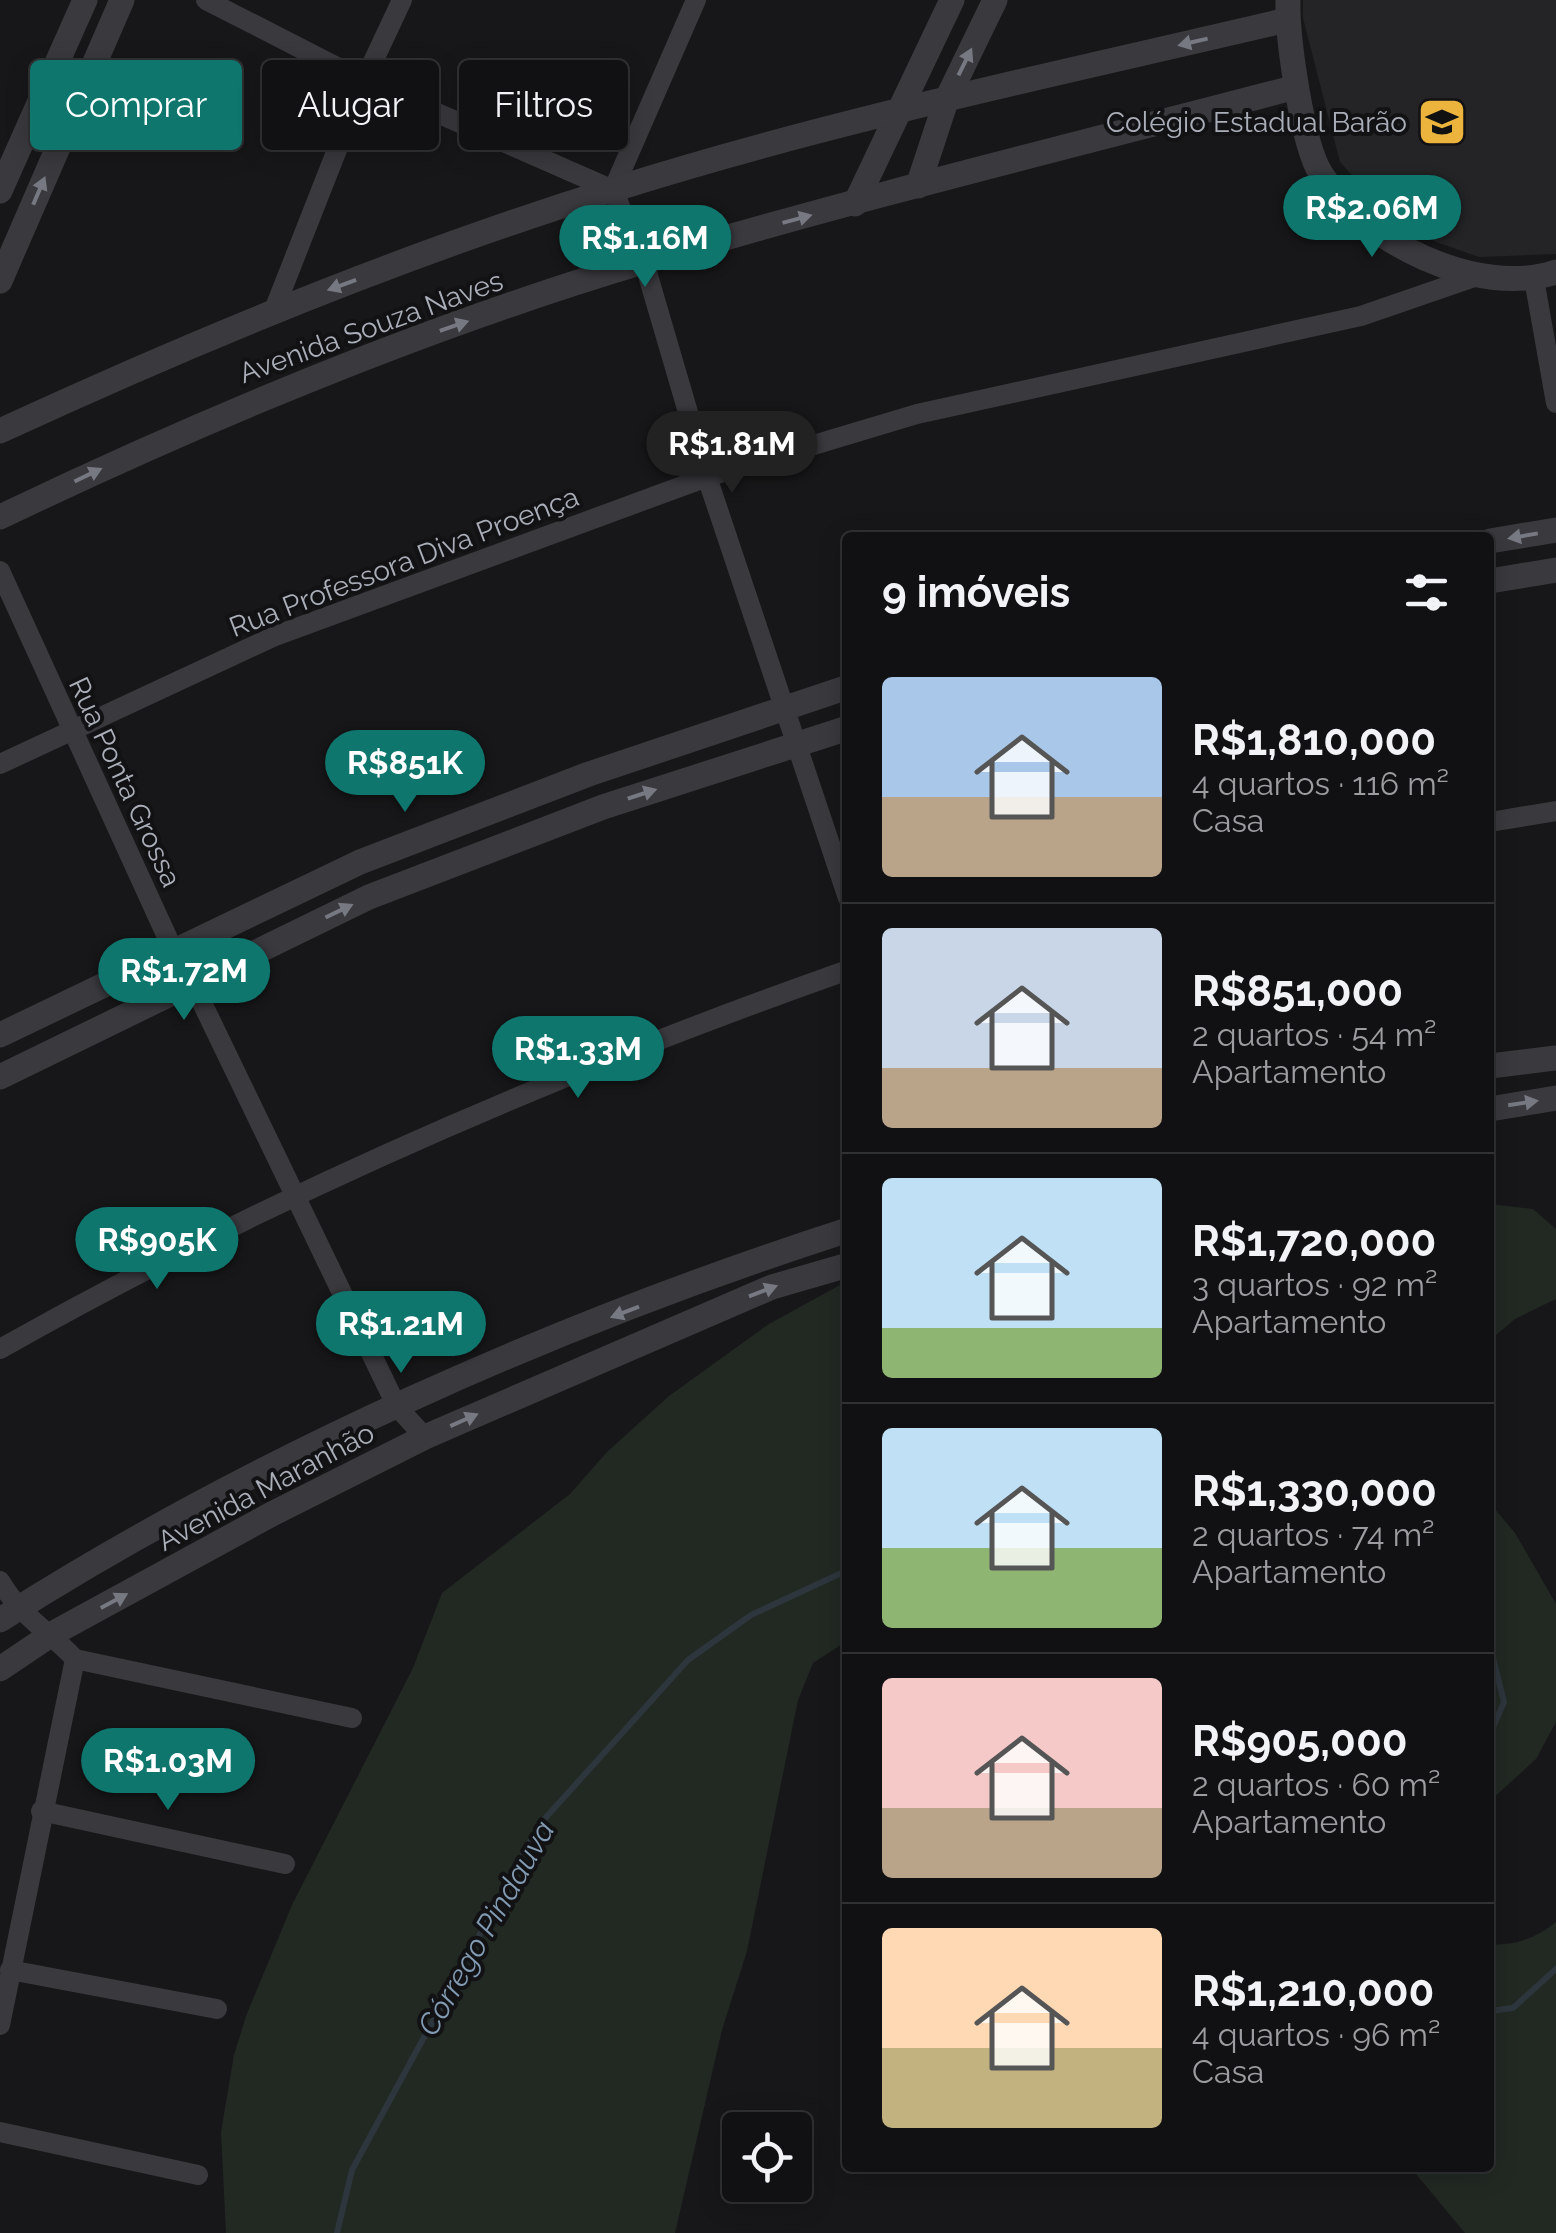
<!DOCTYPE html>
<html lang="pt">
<head>
<meta charset="utf-8">
<style>
  :root { --surface:#111113; --page:#1a1a1c; --text:#f1f3f6; --muted:#9c9da0; --line:#303133; --accent:#0f766e }
  body { margin:0; font-family:Raleway,sans-serif; background:var(--page); color:var(--text); height:100vh; display:flex; flex-direction:column; font-size:38px; white-space:nowrap }
  * { box-sizing:border-box; margin:0 }
  p { font-size:32px; color:var(--muted) }
  .icon { flex:none; width:55px; height:55px; fill:none; stroke:currentColor; stroke-width:2; stroke-linecap:round; stroke-linejoin:round }
  .map { position:relative; flex:1; overflow:hidden }
  .panel { position:absolute; left:842px; top:532px; width:652px; height:1640px; display:flex; flex-direction:column; background:var(--surface); border-radius:10px; box-shadow:0 5px 25px #0003,0 0 0 2px var(--line) }
  .panel>* { flex:none }
  .top-card { position:absolute; left:30px; top:60px; width:662px; height:90px; display:flex; gap:20px }
  .tools { position:absolute; left:722px; top:2112px; display:grid; gap:20px }
  .tools a { display:grid; place-items:center; width:90px; height:90px; border-radius:10px; background:var(--surface); box-shadow:0 5px 25px #0003,0 0 0 2px var(--line); font-size:50px }
  .price { position:absolute; translate:-50% -85px; padding:0 22px; border-radius:35px; background:var(--accent); color:#fff; font-size:32px; line-height:65px; filter:drop-shadow(0 2px 5px #0008) }
  .price::after { content:''; position:absolute; left:50%; top:60px; width:30px; height:22px; margin-left:-15px; background:inherit; clip-path:polygon(0 0,100% 0,50% 100%) }
  .price.current { background:#222; color:#fff }
  ul { padding:0; list-style:none }
  li { display:flex; align-items:center; gap:30px; height:250px; padding:0 40px }
  li+li { border-top:2px solid var(--line) }
  li span { display:grid; place-items:center; flex:none; width:280px; height:200px; border-radius:10px; color:#555 }
  li>.icon { margin-inline-start:auto }
  span .icon { width:120px; height:120px; fill:#fffc; stroke-width:1 }
  li b { font-size:42px }
  h2 { display:flex; justify-content:space-between; align-items:center; height:120px; padding:0 40px; font-size:42px }
  .pill { padding:0 35px; border-radius:10px; background:var(--surface); box-shadow:0 5px 25px #0003,0 0 0 2px var(--line); font-size:35px; line-height:90px }
  .pill.current { background:var(--accent); color:#fff }
  .map>svg:first-child { display:block }
  .built { fill:#242326 }
  .green { fill:#222923 }
  .lines { fill:none; stroke-linecap:round; stroke-linejoin:round }
  .stream { stroke:#2e363d; stroke-width:6 }
  .minor { stroke:#39393e; stroke-width:20 }
  .tertiary { stroke:#39393e; stroke-width:25 }
  .oneway { fill:#777982 }
  .labels { text-anchor:middle; dominant-baseline:central; stroke-width:8; stroke-linejoin:round; paint-order:stroke }
  .poi-label { font-size:28px; fill:#aaaeb9; stroke:#121214; text-anchor:end }
  .street-label { font-size:28px; fill:#aaaeb9; stroke:#121214 }
  .water-label { font-size:30px; font-style:italic; fill:#829bb3; stroke:#121214 }
</style>
</head>
<body>
<div class="map">
<svg width="1556" height="2233" viewBox="0 0 1556 2233">
  <rect width="100%" height="100%" fill="#171719"/>
  <path class="built" d="M1303 0H1556V254L1479 257 1436 242 1383 210 1340 162 1303 18Z"/>
  <g class="green">
    <path d="M1490 1204 1533 1209 1556 1229V1299L1515 1319 1490 1340Z"/>
    <path d="M840 1285H848L847 1641 813 1663 798 1700 747 1951 722 2030 675 2233H226L221 2132 234 2055 246 2016 292 1905 413 1668 442 1593 570 1494 607 1452 669 1396 769 1324Z"/>
    <path d="M1490 1503 1515 1533 1556 1604V1722L1536 1759 1490 1801Z"/>
    <path d="M1556 1922V2233H1465L1411 2168H1490V1944C1513 1947 1538 1937 1556 1922Z"/>
  </g>
  <g class="lines">
    <g class="stream">
      <path d="M1490 1646 1504 1702 1490 1734"/>
      <path d="M1490 2011 1513 2008 1556 1969"/>
      <path d="M337 2233 352 2170 539 1825 688 1660 751 1615 848 1570"/>
    </g>
    <g class="minor">
      <path d="M206 0 364 81 613 190"/>
      <path d="M696 0 613 190 644 262 707 477 848 898"/>
      <path d="M1534 279 1556 403"/>
      <path d="M274 310 364 81 402 0"/>
      <path d="M0 571 174 952 192 982 397 1407 425 1437"/>
      <path d="M0 764 275 636 707 477 917 414 1361 316 1477 276"/>
      <path d="M1490 822 1556 811"/>
      <path d="M0 1349C269 1197 556 1073 848 970"/>
      <path d="M0 1581C21 1617 47 1629 75 1659L0 2025"/>
      <path d="M75 1659 352 1718"/>
      <path d="M41 1811 285 1864"/>
      <path d="M10 1970 217 2009"/>
      <path d="M0 2132 198 2175"/>
    </g>
    <g class="tertiary">
      <path d="M1288 0C1287 37 1302 144 1321 174 1363 242 1478 298 1556 272"/>
      <path d="M918 186 946 101 995 0"/>
      <path d="M0 191 85 0"/>
      <path d="M855 204 952 0"/>
      <path d="M0 281 122 0"/>
      <path d="M0 431C199 339 402 255 612 190 833 120 1062 73 1287 20"/>
      <path d="M0 517C209 417 424 327 646 261 861 197 1079 144 1296 87"/>
      <path d="M1490 541 1556 530"/>
      <path d="M1490 581 1556 570"/>
      <path d="M0 1035 360 862 589 774 848 687"/>
      <path d="M1490 1066 1556 1058"/>
      <path d="M0 1077 369 897 603 807 848 728"/>
      <path d="M1490 1109 1556 1098"/>
      <path d="M0 1620C254 1458 561 1322 848 1230"/>
      <path d="M0 1669 52 1634 270 1515 425 1437 772 1287 848 1265"/>
    </g>
  </g>
  <defs><path id="oneway-solid" d="M-6-.8H1V-3.2L6.5 0L1 3.2V.8H-6Z" transform="scale(2.5)"/></defs>
  <g class="oneway">
    <use href="#oneway-solid" transform="translate(1193 42) rotate(167)"/>
    <use href="#oneway-solid" transform="translate(965 62) rotate(-64)"/>
    <use href="#oneway-solid" transform="translate(39 191) rotate(-67)"/>
    <use href="#oneway-solid" transform="translate(797 219) rotate(-15)"/>
    <use href="#oneway-solid" transform="translate(342 285) rotate(160)"/>
    <use href="#oneway-solid" transform="translate(454 326) rotate(-19)"/>
    <use href="#oneway-solid" transform="translate(88 475) rotate(-26)"/>
    <use href="#oneway-solid" transform="translate(1523 536) rotate(170)"/>
    <use href="#oneway-solid" transform="translate(642 794) rotate(-18)"/>
    <use href="#oneway-solid" transform="translate(339 911) rotate(-26)"/>
    <use href="#oneway-solid" transform="translate(1523 1103) rotate(-9)"/>
    <use href="#oneway-solid" transform="translate(763 1291) rotate(-21)"/>
    <use href="#oneway-solid" transform="translate(625 1312) rotate(159)"/>
    <use href="#oneway-solid" transform="translate(464 1420) rotate(-24)"/>
    <use href="#oneway-solid" transform="translate(114 1601) rotate(-28)"/>
  </g>
  <defs>
    <g id="school-square" transform="scale(2.5)"><rect x="-9" y="-9" width="18" height="18" rx="4" fill="#ecb43c" stroke="#121214"/><path d="M0-5L7-2L0 1L-7-2ZM-4 1L0 2.5L4 1V4Q0 6-4 4Z" fill="#111"/></g>
  </defs>
  <g fill-rule="evenodd">
    <use href="#school-square" x="1442" y="122"/>
  </g>
  <g class="labels">
    <g class="poi-label">
      <text x="1407" y="122">Colégio Estadual Barão</text>
    </g>
    <g class="street-label">
      <text transform="translate(371 327) rotate(-20)">Avenida Souza Naves</text>
      <text transform="translate(404 562) rotate(-21)">Rua Professora Diva Proença</text>
      <text transform="translate(125 782) rotate(65)">Rua Ponta Grossa</text>
      <text transform="translate(266 1487) rotate(-28)">Avenida Maranhão</text>
    </g>
    <g class="water-label">
      <text transform="translate(486 1928) rotate(-60)">Córrego Pindauva</text>
    </g>
  </g>
</svg>
<div class="tools">
<a><svg class="icon" aria-label="locate" viewBox="0 0 24 24"><circle cx="12" cy="12" r="6"/><path d="M12 2v4M12 18v4M2 12h4M18 12h4"/></svg></a>
</div>
<b class="price" style="left:1372px;top:260px">R$2.06M</b>
<b class="price" style="left:645px;top:290px">R$1.16M</b>
<b class="price current" style="left:732px;top:496px">R$1.81M</b>
<b class="price" style="left:405px;top:815px">R$851K</b>
<b class="price" style="left:184px;top:1023px">R$1.72M</b>
<b class="price" style="left:578px;top:1101px">R$1.33M</b>
<b class="price" style="left:157px;top:1292px">R$905K</b>
<b class="price" style="left:401px;top:1376px">R$1.21M</b>
<b class="price" style="left:168px;top:1813px">R$1.03M</b>
<div class="top-card">
<a class="pill current">Comprar</a>
<a class="pill">Alugar</a>
<a class="pill">Filtros</a>
</div>
<section class="panel">
<h2>9 imóveis<svg class="icon" aria-label="filters" viewBox="0 0 24 24"><path d="M4 7h16M4 17h16"/><circle cx="9" cy="7" r="2"/><circle cx="15" cy="17" r="2"/></svg></h2>
<ul>
<li><span style="background:linear-gradient(#a9c7e8 60%,#b9a48a 0)"><svg class="icon" aria-label="home" viewBox="0 0 24 24"><path d="M3 11l9-7 9 7M6 9v11h12V9"/></svg></span><div><b>R$1,810,000</b><p>4 quartos · 116 m²</p><p>Casa</p></div></li>
<li><span style="background:linear-gradient(#c9d6e8 70%,#b9a48a 0)"><svg class="icon" aria-label="home" viewBox="0 0 24 24"><path d="M3 11l9-7 9 7M6 9v11h12V9"/></svg></span><div><b>R$851,000</b><p>2 quartos · 54 m²</p><p>Apartamento</p></div></li>
<li><span style="background:linear-gradient(#bfe0f5 75%,#8fb573 0)"><svg class="icon" aria-label="home" viewBox="0 0 24 24"><path d="M3 11l9-7 9 7M6 9v11h12V9"/></svg></span><div><b>R$1,720,000</b><p>3 quartos · 92 m²</p><p>Apartamento</p></div></li>
<li><span style="background:linear-gradient(#bfe0f5 60%,#8fb573 0)"><svg class="icon" aria-label="home" viewBox="0 0 24 24"><path d="M3 11l9-7 9 7M6 9v11h12V9"/></svg></span><div><b>R$1,330,000</b><p>2 quartos · 74 m²</p><p>Apartamento</p></div></li>
<li><span style="background:linear-gradient(#f6c9c9 65%,#b9a48a 0)"><svg class="icon" aria-label="home" viewBox="0 0 24 24"><path d="M3 11l9-7 9 7M6 9v11h12V9"/></svg></span><div><b>R$905,000</b><p>2 quartos · 60 m²</p><p>Apartamento</p></div></li>
<li><span style="background:linear-gradient(#ffd9b3 60%,#c2b280 0)"><svg class="icon" aria-label="home" viewBox="0 0 24 24"><path d="M3 11l9-7 9 7M6 9v11h12V9"/></svg></span><div><b>R$1,210,000</b><p>4 quartos · 96 m²</p><p>Casa</p></div></li>
</ul>
</section>
</div>
</body>
</html>
